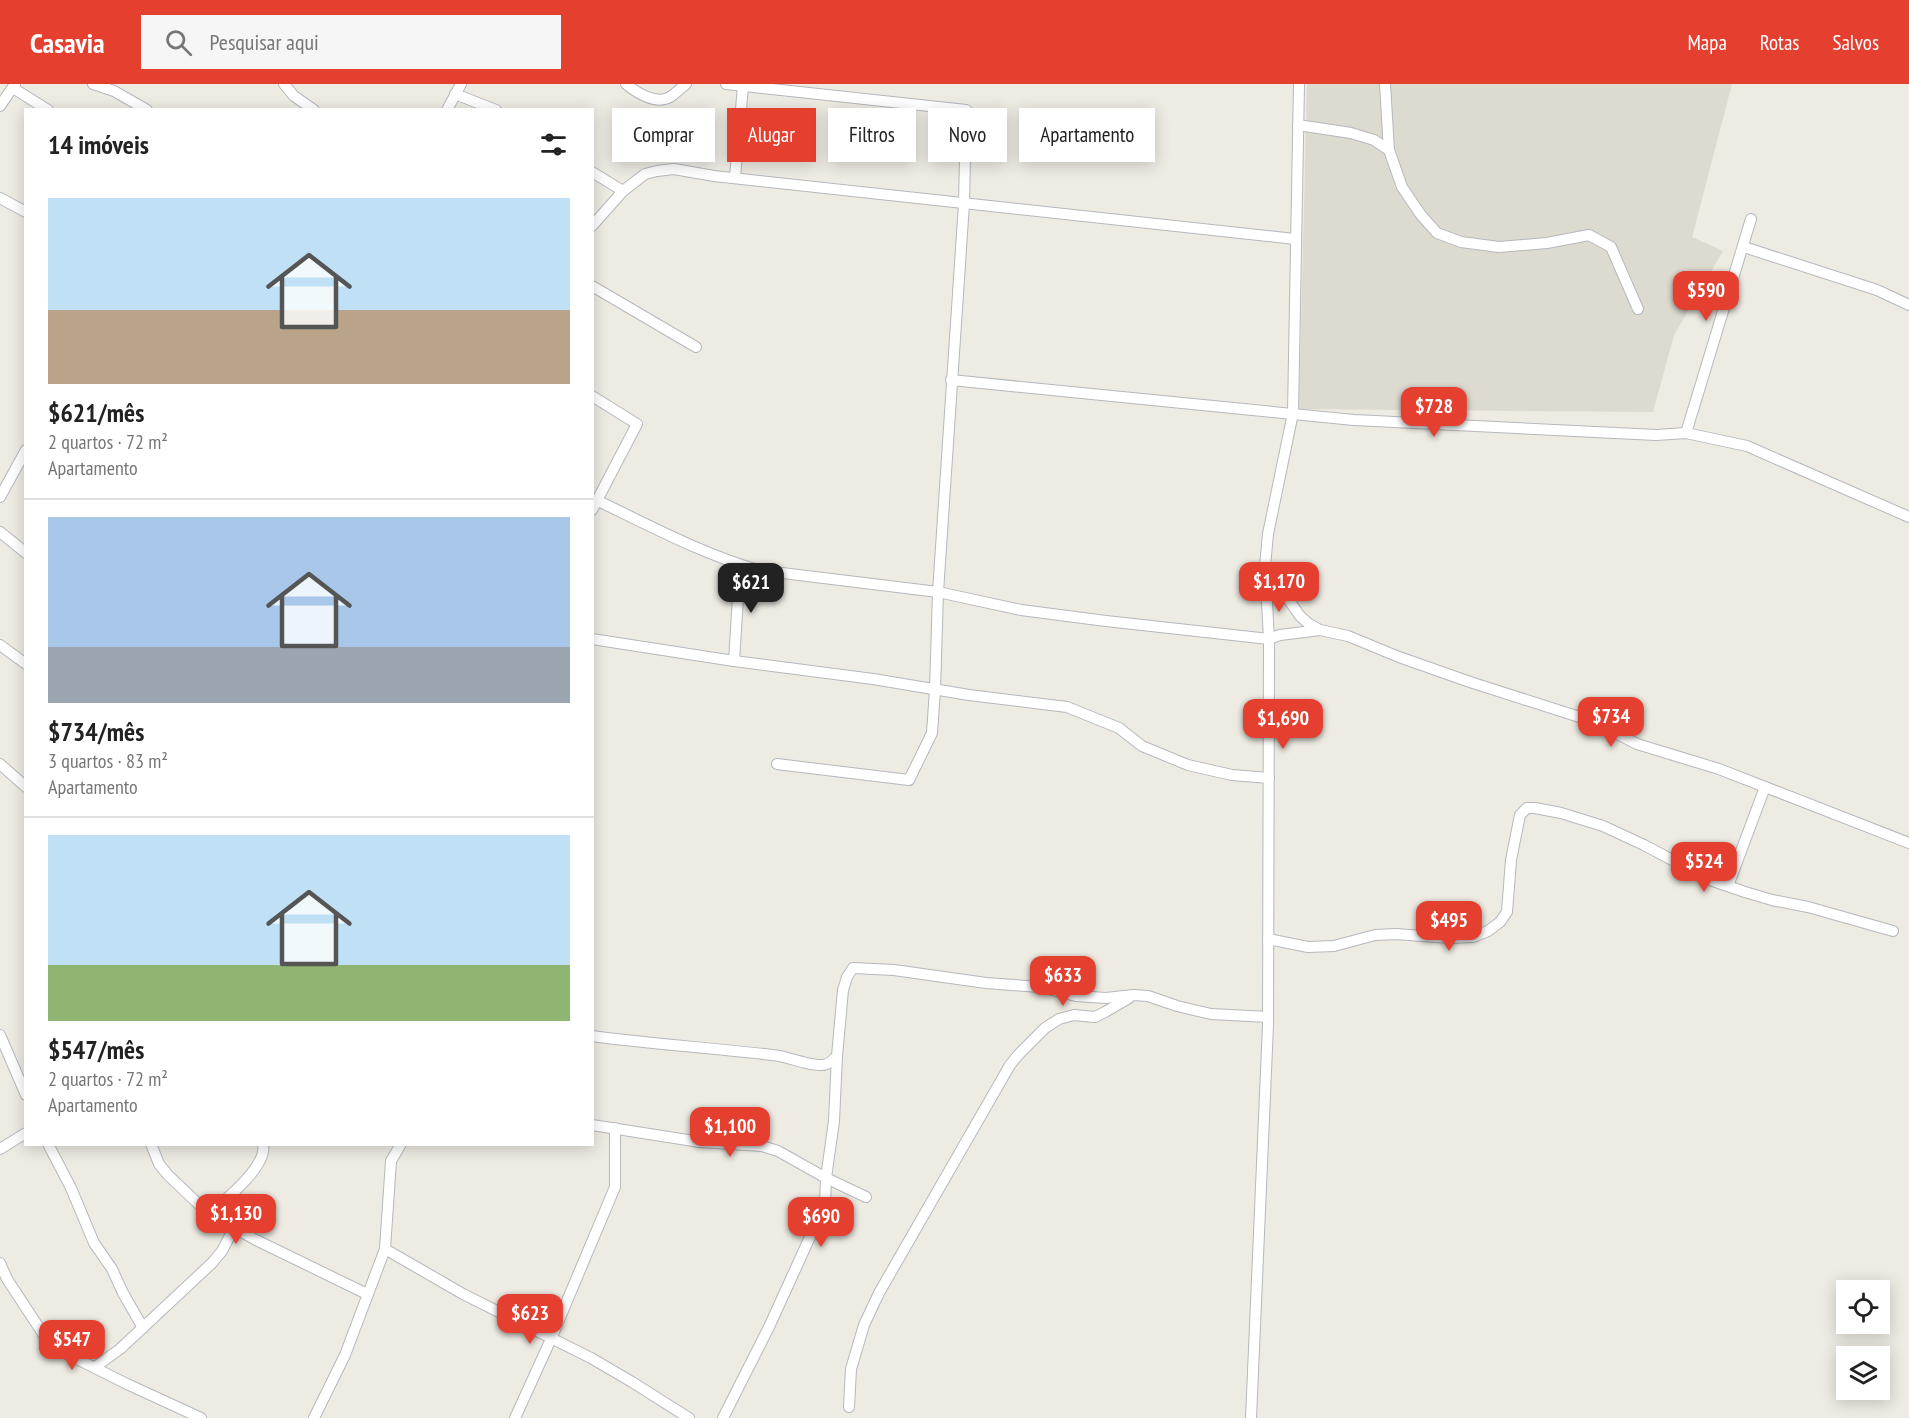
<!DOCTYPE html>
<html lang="pt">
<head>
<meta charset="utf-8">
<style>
  :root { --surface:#fff; --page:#f6f6f6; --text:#222; --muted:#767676; --line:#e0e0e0; --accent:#e53f30 }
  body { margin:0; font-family:"PT Sans Narrow",sans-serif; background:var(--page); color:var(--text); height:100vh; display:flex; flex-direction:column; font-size:22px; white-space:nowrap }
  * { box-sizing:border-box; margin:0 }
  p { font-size:20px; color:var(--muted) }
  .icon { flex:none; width:33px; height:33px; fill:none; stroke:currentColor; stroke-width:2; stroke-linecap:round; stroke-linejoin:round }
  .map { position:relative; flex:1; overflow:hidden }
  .drawer { position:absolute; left:24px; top:24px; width:570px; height:1038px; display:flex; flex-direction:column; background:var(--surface); border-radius:0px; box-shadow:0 3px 15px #0003 }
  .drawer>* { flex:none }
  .hud { position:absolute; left:612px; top:24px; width:570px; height:54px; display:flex; gap:12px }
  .buttons { position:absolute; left:1836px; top:1196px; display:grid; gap:12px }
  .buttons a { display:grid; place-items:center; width:54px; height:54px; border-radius:0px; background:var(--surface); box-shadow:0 3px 15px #0003; font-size:30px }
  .price { position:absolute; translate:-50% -51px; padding:0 14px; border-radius:12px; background:var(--accent); color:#fff; font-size:20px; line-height:39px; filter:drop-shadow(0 2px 3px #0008) }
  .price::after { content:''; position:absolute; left:50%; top:36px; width:18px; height:14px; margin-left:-9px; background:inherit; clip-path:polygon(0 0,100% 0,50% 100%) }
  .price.selected { background:#222; color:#fff }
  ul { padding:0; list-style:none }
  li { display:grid; align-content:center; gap:12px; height:318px; padding:0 24px }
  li+li { border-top:2px solid var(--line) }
  li span { display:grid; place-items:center; height:186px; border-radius:0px; color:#555 }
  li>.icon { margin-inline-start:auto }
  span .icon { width:108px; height:108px; fill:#fffc; stroke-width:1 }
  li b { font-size:26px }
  h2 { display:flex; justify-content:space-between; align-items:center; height:72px; padding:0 24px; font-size:26px }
  .pill { padding:0 21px; border-radius:0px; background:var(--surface); box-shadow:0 3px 15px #0003; font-size:21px; line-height:54px }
  .pill.selected { background:var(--accent); color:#fff }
  header { display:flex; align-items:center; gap:36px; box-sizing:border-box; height:84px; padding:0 30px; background:var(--accent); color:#fff }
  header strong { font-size:28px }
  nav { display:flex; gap:33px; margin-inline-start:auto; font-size:21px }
  .search { width:420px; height:54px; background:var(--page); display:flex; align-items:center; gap:15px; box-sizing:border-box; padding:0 21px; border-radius:0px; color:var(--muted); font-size:22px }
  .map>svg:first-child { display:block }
  .education { fill:#dddad0 }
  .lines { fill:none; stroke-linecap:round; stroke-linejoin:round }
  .street-casing { stroke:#b5b8bd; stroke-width:12 }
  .street { stroke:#fff; stroke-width:10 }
</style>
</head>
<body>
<header>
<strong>Casavia</strong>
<div class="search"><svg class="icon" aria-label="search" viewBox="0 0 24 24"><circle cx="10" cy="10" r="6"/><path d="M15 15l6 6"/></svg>Pesquisar aqui</div>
<nav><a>Mapa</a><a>Rotas</a><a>Salvos</a></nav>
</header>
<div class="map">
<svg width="1909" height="1334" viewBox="0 0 1909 1334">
  <rect width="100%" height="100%" fill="#edebe2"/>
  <path class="education" d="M1307 0H1732L1692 153 1723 167 1674 251 1653 328 1299 325Z"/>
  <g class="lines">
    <g class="street-casing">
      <g id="street">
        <path d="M93 0 114 7 147 26"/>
        <path d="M284 0 294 12 314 26"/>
        <path d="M626 0C637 9 656 21 670 13 676 9 681 4 686 0"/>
        <path d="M726 0 966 26 964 120 938 508 935 606 932 649 909 696 777 680"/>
        <path d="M1385 0 1389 66"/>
        <path d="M13 4 48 26"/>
        <path d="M455 10 496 26"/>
        <path d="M0 22 15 0"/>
        <path d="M447 26 461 0"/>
        <path d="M1298 41 1351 49 1374 56 1389 66 1402 103 1421 131 1437 149 1461 158 1499 163 1547 159 1589 151 1611 163 1638 225"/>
        <path d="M592 88 623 107 645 90 657 87 674 85 714 92 1295 155"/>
        <path d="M735 93 743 2"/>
        <path d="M0 114 26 128"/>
        <path d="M592 142 623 107"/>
        <path d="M1744 163 1877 206 1909 221"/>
        <path d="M592 202 696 263"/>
        <path d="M951 296 1354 336 1656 351 1686 349 1747 362 1909 433"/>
        <path d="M592 312 637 340 592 426"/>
        <path d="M1686 349 1751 135"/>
        <path d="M0 413 26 366"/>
        <path d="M596 416C649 441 702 470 758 486L938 508 1021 526 1106 537 1269 555 1280 551 1320 546"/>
        <path d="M0 448 26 469"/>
        <path d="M1265 482 1300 532 1309 540 1320 546 1348 552 1399 573 1470 598 1592 637 1637 660 1719 685 1909 759"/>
        <path d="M592 555 734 577 873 595 969 611 1067 623 1119 644 1142 662 1188 681 1232 691 1269 694"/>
        <path d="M0 561 26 580"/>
        <path d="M734 577 740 481"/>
        <path d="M0 680 26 703"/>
        <path d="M1728 802 1765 703"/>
        <path d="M1268 855 1308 863 1334 862 1375 851 1396 850 1450 854 1473 853 1488 847 1500 838 1507 828 1511 776 1520 731 1527 724H1535L1561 729 1603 742 1644 761 1710 796 1745 808 1772 816 1808 823 1893 847"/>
        <path d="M0 951 26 1011"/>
        <path d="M592 952C652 960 712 964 772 971 789 972 806 982 822 981 829 981 833 976 837 972L843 906 847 893 853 884 894 886 986 899 1040 903 1076 912 1106 914 1133 911 1148 912 1177 922 1211 930 1268 933"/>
        <path d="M592 1041 700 1058 762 1062 778 1067 826 1094 866 1113"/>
        <path d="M48 1060 71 1104 94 1159 112 1185 123 1209 143 1244"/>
        <path d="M151 1060 159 1080 168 1091 208 1129 256 1156 367 1210"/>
        <path d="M0 1065 26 1049"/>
        <path d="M208 1129C224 1118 268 1082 263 1060"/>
        <path d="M385 1165 463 1210 591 1274 632 1298 689 1334"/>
        <path d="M0 1179 7 1195 51 1262 127 1300 201 1334"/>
        <path d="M95 1283 120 1265 212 1179 222 1167 234 1144"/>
        <path d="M849 1323 851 1285 864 1241 879 1209 1010 981 1019 970 1045 944 1059 935 1074 931 1095 933 1105 928 1129 914"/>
        <path d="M314 1334 345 1271 385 1165 391 1077 401 1060"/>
        <path d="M515 1334 551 1255 615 1103V1044"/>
        <path d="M723 1334 769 1243 825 1120 826 1094 834 1037 837 972"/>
        <path d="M1251 1334 1268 941 1269 555 1265 482 1268 450 1293 329 1299 0"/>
      </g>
    </g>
    <use href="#street" class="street"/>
  </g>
</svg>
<div class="buttons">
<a><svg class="icon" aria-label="locate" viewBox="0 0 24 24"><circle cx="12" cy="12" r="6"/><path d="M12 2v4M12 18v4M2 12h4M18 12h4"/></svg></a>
<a><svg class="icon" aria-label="layers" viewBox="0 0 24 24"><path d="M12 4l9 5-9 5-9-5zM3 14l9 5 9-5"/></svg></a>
</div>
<b class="price" style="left:1706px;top:238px">$590</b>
<b class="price" style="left:1434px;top:354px">$728</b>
<b class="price" style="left:1279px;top:529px">$1,170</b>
<b class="price selected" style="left:751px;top:530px">$621</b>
<b class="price" style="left:1611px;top:664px">$734</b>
<b class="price" style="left:1283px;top:666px">$1,690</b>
<b class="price" style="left:1704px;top:809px">$524</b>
<b class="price" style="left:1449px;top:868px">$495</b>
<b class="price" style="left:1063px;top:923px">$633</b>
<b class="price" style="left:730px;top:1074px">$1,100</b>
<b class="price" style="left:236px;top:1161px">$1,130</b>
<b class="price" style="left:821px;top:1164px">$690</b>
<b class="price" style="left:530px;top:1261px">$623</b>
<b class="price" style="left:72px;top:1287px">$547</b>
<div class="hud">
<a class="pill">Comprar</a>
<a class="pill selected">Alugar</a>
<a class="pill">Filtros</a>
<a class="pill">Novo</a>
<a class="pill">Apartamento</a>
</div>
<section class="drawer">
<h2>14 imóveis<svg class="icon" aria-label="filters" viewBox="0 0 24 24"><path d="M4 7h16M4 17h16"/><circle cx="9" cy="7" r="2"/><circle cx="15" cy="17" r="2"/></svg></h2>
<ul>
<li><span style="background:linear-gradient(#bfe0f5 60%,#b9a48a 0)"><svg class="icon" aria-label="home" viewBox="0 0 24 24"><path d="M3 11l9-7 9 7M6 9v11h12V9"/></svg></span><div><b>$621/mês</b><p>2 quartos · 72 m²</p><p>Apartamento</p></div></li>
<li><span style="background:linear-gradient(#a9c7e8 70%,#9aa5b1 0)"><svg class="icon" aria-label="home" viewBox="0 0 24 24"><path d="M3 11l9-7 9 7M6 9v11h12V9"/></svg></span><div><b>$734/mês</b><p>3 quartos · 83 m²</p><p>Apartamento</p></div></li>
<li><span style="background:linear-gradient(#bfe0f5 70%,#8fb573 0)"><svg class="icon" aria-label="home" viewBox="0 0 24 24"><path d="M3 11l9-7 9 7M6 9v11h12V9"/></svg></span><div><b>$547/mês</b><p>2 quartos · 72 m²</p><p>Apartamento</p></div></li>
</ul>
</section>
</div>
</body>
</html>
